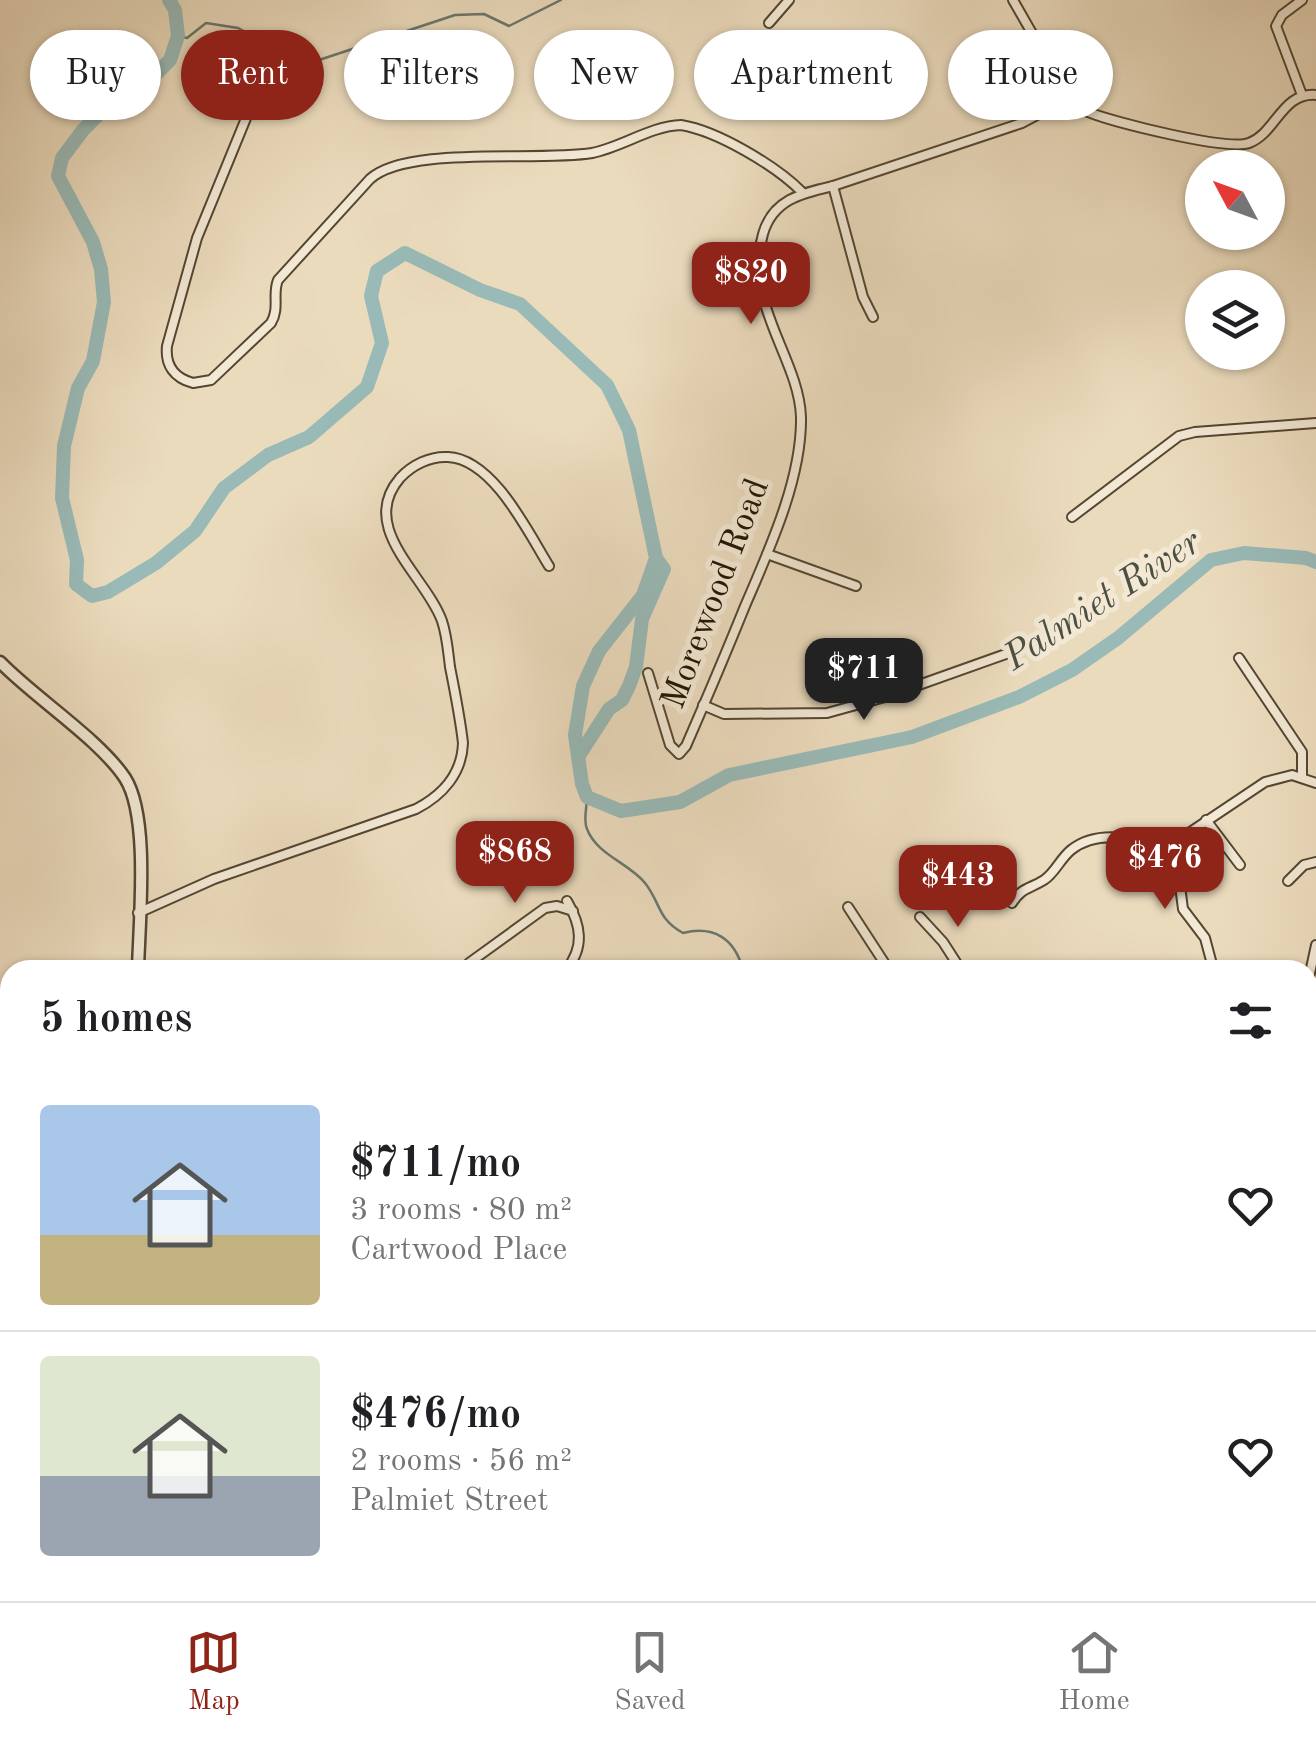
<!DOCTYPE html>
<html lang="en">
<head>
<meta charset="utf-8">
<style>
  :root { --surface:#fff; --page:#f2f2f2; --text:#202124; --muted:#757577; --line:#e0e0e0; --accent:#8f2418 }
  body { margin:0; font-family:"Old Standard TT",serif; background:var(--page); color:var(--text); height:100vh; display:flex; flex-direction:column; font-size:38px; white-space:nowrap }
  * { box-sizing:border-box; margin:0 }
  p { font-size:32px; color:var(--muted) }
  .icon { flex:none; width:55px; height:55px; fill:none; stroke:currentColor; stroke-width:2; stroke-linecap:round; stroke-linejoin:round }
  .map { position:relative; flex:1; overflow:hidden }
  .side { position:absolute; left:0px; top:960px; width:1318px; height:642px; display:flex; flex-direction:column; background:var(--surface); border-radius:30px 30px 0 0; box-shadow:0 2px 8px #0004 }
  .side>* { flex:none }
  .top-card { position:absolute; left:30px; top:30px; width:1258px; height:90px; display:flex; gap:20px }
  .needle { width:65px; rotate:311deg }
  .controls { position:absolute; left:1185px; top:150px; display:grid; gap:20px }
  .controls a { display:grid; place-items:center; width:100px; height:100px; border-radius:50%; background:var(--surface); box-shadow:0 2px 8px #0004; font-size:50px }
  .price { position:absolute; translate:-50% -85px; padding:0 22px; border-radius:20px; background:var(--accent); color:#fff; font-size:32px; line-height:65px; filter:drop-shadow(0 2px 5px #0008) }
  .price::after { content:''; position:absolute; left:50%; top:60px; width:30px; height:22px; margin-left:-15px; background:inherit; clip-path:polygon(0 0,100% 0,50% 100%) }
  .price.current { background:#222; color:#fff }
  ul { padding:0; list-style:none }
  li { display:flex; align-items:center; gap:30px; height:250px; padding:0 40px }
  li+li { border-top:2px solid var(--line) }
  li span { display:grid; place-items:center; flex:none; width:280px; height:200px; border-radius:10px; color:#555 }
  li>.icon { margin-inline-start:auto }
  span .icon { width:120px; height:120px; fill:#fffc; stroke-width:1 }
  li b { font-size:42px }
  h2 { display:flex; justify-content:space-between; align-items:center; height:120px; padding:0 40px; font-size:42px }
  .tag { padding:0 35px; border-radius:45px; background:var(--surface); box-shadow:0 2px 8px #0004; font-size:35px; line-height:90px }
  .tag.current { background:var(--accent); color:#fff }
  .tab-bar { display:flex; justify-content:space-around; align-items:center; height:140px; border-top:2px solid var(--line); background:var(--surface); font-size:28px; color:var(--muted) }
  .tab-bar a { display:grid; justify-items:center; gap:5px }
  .tab-bar .current { color:var(--accent) }
  .map>svg:first-child { display:block }
  .lines { fill:none; stroke-linecap:round; stroke-linejoin:round }
  .stream { stroke:#69786f; stroke-width:2.5 }
  .river { stroke:#99bab7; stroke-width:14 }
  .minor-casing { stroke:#544632; stroke-width:12 }
  .tertiary-casing { stroke:#544632; stroke-width:15 }
  .minor { stroke:#f2e8d4; stroke-width:8 }
  .tertiary { stroke:#f2e8d4; stroke-width:10 }
  .labels { text-anchor:middle; dominant-baseline:central; stroke-width:10; stroke-linejoin:round; paint-order:stroke }
  .street-label { font-size:35px; fill:#211503; stroke:#f2e8d4 }
  .water-label { font-size:38px; font-style:italic; fill:#4b4f42; stroke:#f2e8d4 }
</style>
</head>
<body>
<div class="map">
<svg width="1316" height="1601" viewBox="0 0 1316 1601">
  <rect width="100%" height="100%" fill="#ebdbbd"/>
  <filter id="stains"><feTurbulence type="fractalNoise" baseFrequency=".002" numOctaves="4"/><feColorMatrix values="0 0 0 0 .2 0 0 0 0 .09 0 0 0 0 .02 0 0 0 .5 -.17"/></filter>
  <radialGradient id="worn" r=".72"><stop offset=".6" stop-color="#630" stop-opacity="0"/><stop offset="1" stop-color="#630" stop-opacity=".3"/></radialGradient>
  <g class="lines">
    <g class="stream">
      <path d="M178 36 187 38 206 23 238 28 295 58 316 61 455 15 484 14 509 26 561 0"/>
      <path d="M587 797C587 807 583 820 587 829 597 855 629 863 645 883 661 903 657 919 683 933 714 925 735 939 743 970"/>
      <path d="M742 1601 749 1592"/>
    </g>
    <g class="river">
      <path d="M169 0 175 10 178 36 170 60 154 76 116 97 83 130 62 158 58 176 93 242 101 269 104 302 93 361 78 388 64 446 62 498 77 560 76 584 92 596 108 592 156 563 195 531 224 488 268 455 309 437 367 387 382 343 371 296 377 271 405 253 480 290 520 304 607 385 629 430 656 558 643 595 599 651 583 686 575 735 582 784 587 797 621 811 680 802 729 775 912 737 1019 697 1072 670 1118 638 1211 560 1244 553 1306 558 1316 562"/>
      <path d="M578 757 609 709 622 700 629 686 636 667 642 619 664 569 656 558"/>
      <path d="M1308 1311 1316 1298"/>
      <path d="M1138 1601 1141 1592"/>
    </g>
    <g class="minor-casing">
      <g id="minor">
        <path d="M1013 0 1069 98C1075 104 1081 108 1088 112 1113 122 1227 151 1249 143 1276 133 1282 92 1316 95"/>
        <path d="M769 23 789 0"/>
        <path d="M1302 95 1276 26 1282 15 1302 0"/>
        <path d="M249 111 197 238 167 346C165 365 174 378 193 383L211 380 271 323C280 308 272 294 278 280L370 179C407 145 539 162 592 153 622 147 651 126 681 125 718 131 776 166 802 192"/>
        <path d="M833 186 863 297 873 317"/>
        <path d="M1072 517 1179 436 1195 432 1316 423"/>
        <path d="M767 554 856 586"/>
        <path d="M1239 658 1302 752V778"/>
        <path d="M648 673 670 745 679 754 686 746C706 700 726 653 745 606 769 550 802 479 801 417 799 358 743 303 763 234 773 199 803 193 833 186L1022 123 1069 98"/>
        <path d="M703 705 724 714 827 713 885 697 1020 649"/>
        <path d="M1206 820 1240 865"/>
        <path d="M1174 840 1183 909 1205 938 1213 968"/>
        <path d="M1150 859 1265 782 1292 775 1316 783"/>
        <path d="M1288 881 1304 865 1316 862"/>
        <path d="M1012 903C1022 887 1030 889 1044 880 1055 873 1060 859 1071 850 1097 829 1135 838 1164 848"/>
        <path d="M848 907 889 970"/>
        <path d="M138 913 214 879 416 809C443 795 462 773 463 743 460 717 455 692 450 667 448 651 447 636 442 621 426 576 357 528 400 478 412 465 430 456 448 457 493 459 528 532 549 566"/>
        <path d="M920 917 943 942 961 970"/>
        <path d="M469 963 545 908 557 906 573 911"/>
        <path d="M566 970C585 947 581 925 567 901"/>
        <path d="M1308 982 1316 945"/>
        <path d="M0 1066 10 1072"/>
        <path d="M0 1145 10 1151"/>
        <path d="M1285 1601 1304 1592"/>
      </g>
    </g>
    <g class="tertiary-casing">
      <g id="tertiary">
        <path d="M0 662C35 698 99 739 125 778 150 817 139 922 138 970"/>
        <path d="M0 1583 10 1586"/>
        <path d="M51 1601 52 1592"/>
      </g>
    </g>
    <use href="#minor" class="minor"/>
    <use href="#tertiary" class="tertiary"/>
  </g>
  <g class="labels">
    <g class="street-label">
      <text transform="translate(716 594) rotate(-69)">Morewood Road</text>
    </g>
    <g class="water-label">
      <text transform="translate(1103 601) rotate(-33)">Palmiet River</text>
    </g>
  </g>
  <rect width="100%" height="100%" filter="url(#stains)"/>
  <rect width="100%" height="100%" fill="url(#worn)"/>
</svg>
<div class="controls">
<a><svg class="needle" viewBox="-14 -14 28 28"><path d="M0-13l5 13h-10z" fill="#e53935"/><path d="M0 13l5-13h-10z" fill="#757577"/></svg></a>
<a><svg class="icon" aria-label="layers" viewBox="0 0 24 24"><path d="M12 4l9 5-9 5-9-5zM3 14l9 5 9-5"/></svg></a>
</div>
<b class="price" style="left:751px;top:327px">$820</b>
<b class="price current" style="left:864px;top:723px">$711</b>
<b class="price" style="left:515px;top:906px">$868</b>
<b class="price" style="left:1165px;top:912px">$476</b>
<b class="price" style="left:958px;top:930px">$443</b>
<div class="top-card">
<a class="tag">Buy</a>
<a class="tag current">Rent</a>
<a class="tag">Filters</a>
<a class="tag">New</a>
<a class="tag">Apartment</a>
<a class="tag">House</a>
</div>
<section class="side">
<h2>5 homes<svg class="icon" aria-label="filters" viewBox="0 0 24 24"><path d="M4 7h16M4 17h16"/><circle cx="9" cy="7" r="2"/><circle cx="15" cy="17" r="2"/></svg></h2>
<ul>
<li><span style="background:linear-gradient(#a9c7e8 65%,#c2b280 0)"><svg class="icon" aria-label="home" viewBox="0 0 24 24"><path d="M3 11l9-7 9 7M6 9v11h12V9"/></svg></span><div><b>$711/mo</b><p>3 rooms · 80 m²</p><p>Cartwood Place</p></div><svg class="icon" aria-label="heart" viewBox="0 0 24 24"><path d="M12 20l-8-8c-3-5 5-10 8-4 3-6 11-1 8 4z"/></svg></li>
<li><span style="background:linear-gradient(#dfe7d0 60%,#9aa5b1 0)"><svg class="icon" aria-label="home" viewBox="0 0 24 24"><path d="M3 11l9-7 9 7M6 9v11h12V9"/></svg></span><div><b>$476/mo</b><p>2 rooms · 56 m²</p><p>Palmiet Street</p></div><svg class="icon" aria-label="heart" viewBox="0 0 24 24"><path d="M12 20l-8-8c-3-5 5-10 8-4 3-6 11-1 8 4z"/></svg></li>
</ul>
</section>
</div>
<nav class="tab-bar">
<a class="current"><svg class="icon" aria-label="map" viewBox="0 0 24 24"><path d="M3 6l6-2 6 2 6-2v14l-6 2-6-2-6 2zM9 4v14M15 6v14"/></svg>Map</a>
<a><svg class="icon" aria-label="saved" viewBox="0 0 24 24"><path d="M7 4h10v16l-5-4-5 4z"/></svg>Saved</a>
<a><svg class="icon" aria-label="home" viewBox="0 0 24 24"><path d="M3 11l9-7 9 7M6 9v11h12V9"/></svg>Home</a>
</nav>
</body>
</html>
